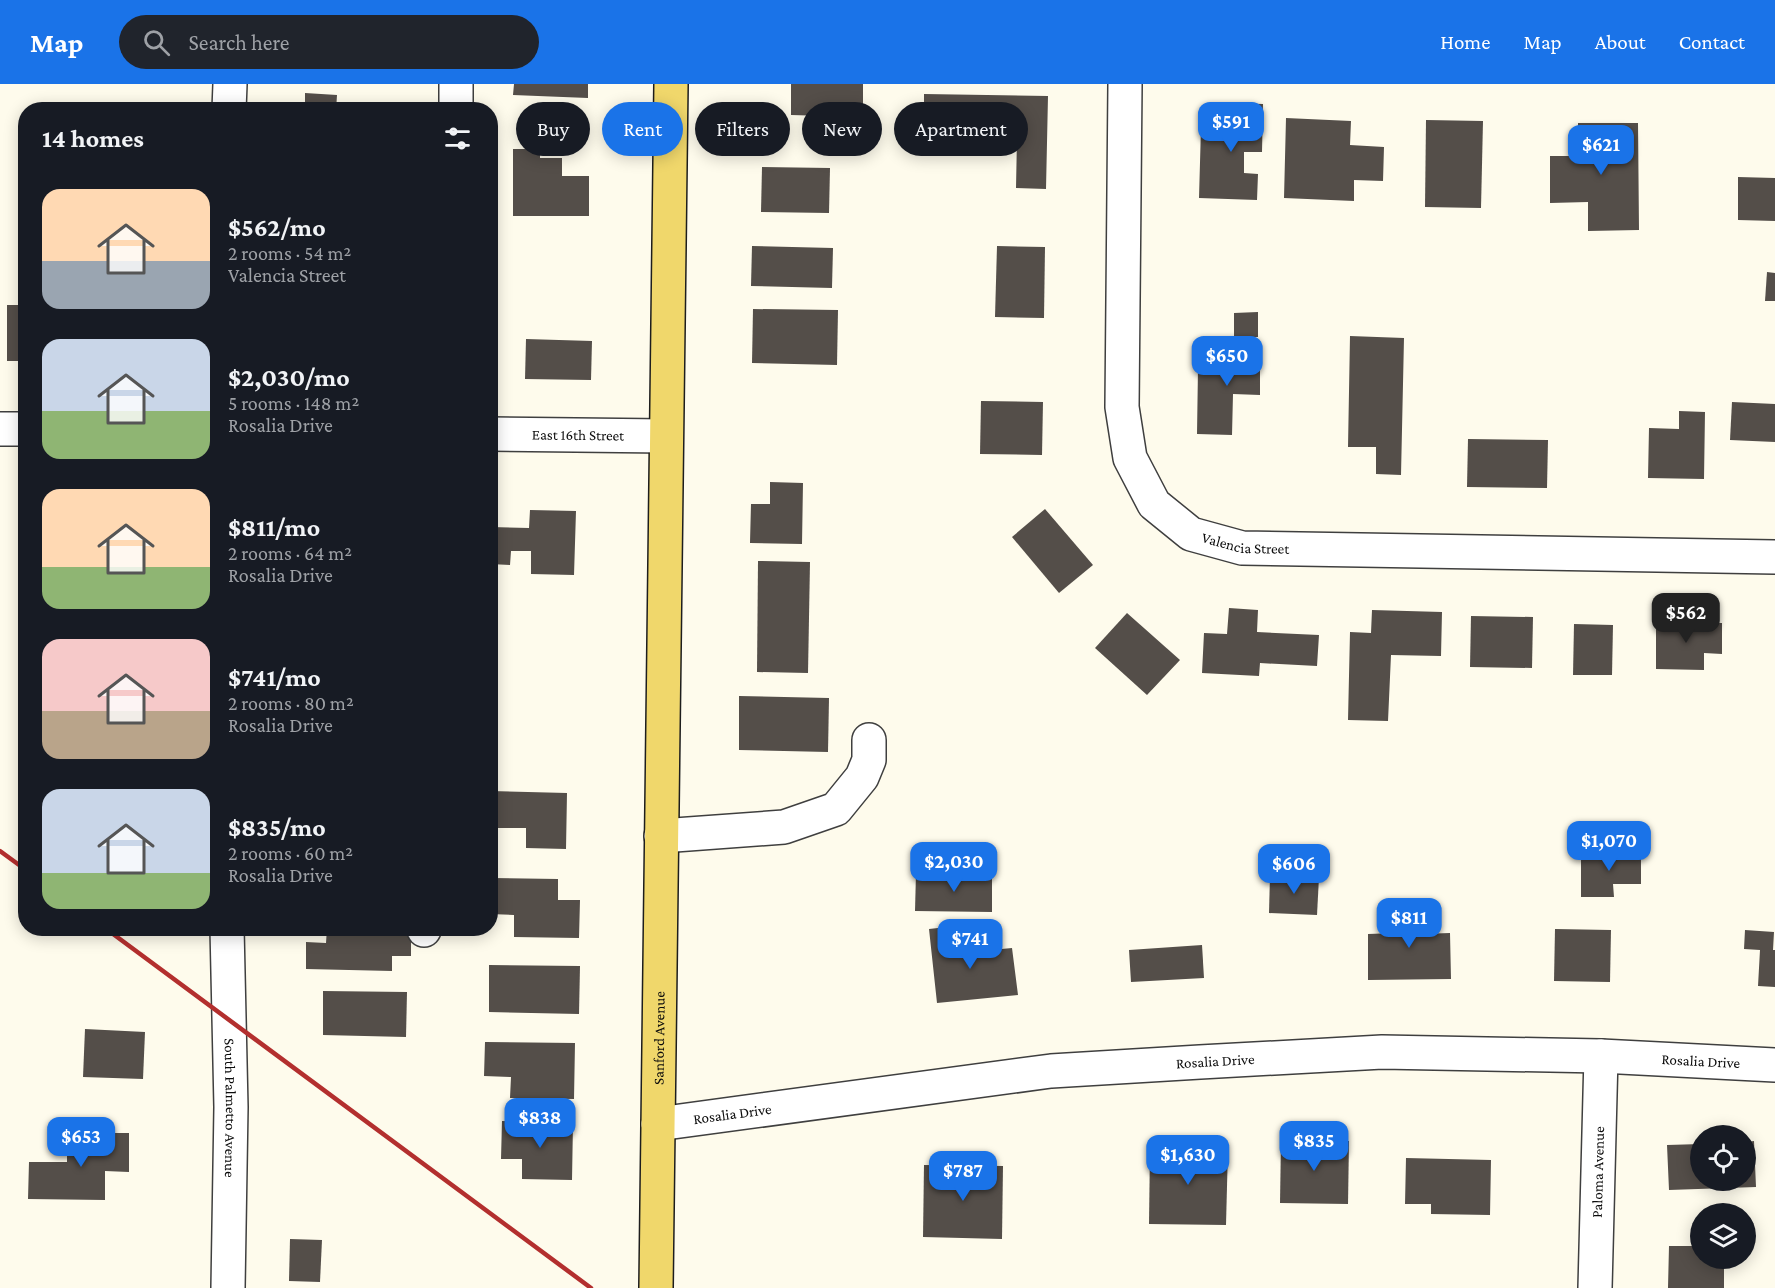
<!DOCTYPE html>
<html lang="en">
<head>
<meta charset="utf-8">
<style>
  :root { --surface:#171b24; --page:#20242c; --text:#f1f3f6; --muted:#9ea1a6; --accent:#1a73e8 }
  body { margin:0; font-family:"Crimson Pro",serif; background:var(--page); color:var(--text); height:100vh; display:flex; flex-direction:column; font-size:22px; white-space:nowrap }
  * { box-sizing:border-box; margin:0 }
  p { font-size:20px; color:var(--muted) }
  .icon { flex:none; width:33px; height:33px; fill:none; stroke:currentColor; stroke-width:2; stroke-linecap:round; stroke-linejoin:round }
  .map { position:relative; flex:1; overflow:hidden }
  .sheet { position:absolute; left:18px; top:18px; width:480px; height:834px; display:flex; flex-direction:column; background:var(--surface); border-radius:24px; box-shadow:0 3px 15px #0003 }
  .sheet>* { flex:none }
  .hud { position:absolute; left:516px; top:18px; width:570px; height:54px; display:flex; gap:12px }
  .controls { position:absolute; left:1690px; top:1041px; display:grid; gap:12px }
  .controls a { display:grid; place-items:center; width:66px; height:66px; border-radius:50%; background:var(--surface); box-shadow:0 3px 15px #0003; font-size:30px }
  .price { position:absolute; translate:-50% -51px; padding:0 14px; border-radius:12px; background:var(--accent); color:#fff; font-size:20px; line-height:39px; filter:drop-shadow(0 2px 3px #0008) }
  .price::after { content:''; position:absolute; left:50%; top:36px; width:18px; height:14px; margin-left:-9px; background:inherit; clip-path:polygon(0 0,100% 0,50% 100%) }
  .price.on { background:#222; color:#fff }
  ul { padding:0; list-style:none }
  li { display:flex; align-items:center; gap:18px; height:150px; padding:0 24px }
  li span { display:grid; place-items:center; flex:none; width:168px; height:120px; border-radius:18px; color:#555 }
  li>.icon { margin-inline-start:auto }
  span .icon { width:72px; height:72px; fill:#fffc; stroke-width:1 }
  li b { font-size:26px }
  h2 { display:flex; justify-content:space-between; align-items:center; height:72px; padding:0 24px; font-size:26px }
  .chip { padding:0 21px; border-radius:27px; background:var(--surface); box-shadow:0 3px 15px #0003; font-size:21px; line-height:54px }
  .chip.on { background:var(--accent); color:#fff }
  header { display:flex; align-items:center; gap:36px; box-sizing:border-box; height:84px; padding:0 30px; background:var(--accent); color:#fff }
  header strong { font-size:28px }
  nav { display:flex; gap:33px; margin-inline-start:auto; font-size:21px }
  .search { width:420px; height:54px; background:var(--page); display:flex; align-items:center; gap:15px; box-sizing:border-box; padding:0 21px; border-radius:33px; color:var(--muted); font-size:22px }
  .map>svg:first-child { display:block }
  .building { fill:#544e49 }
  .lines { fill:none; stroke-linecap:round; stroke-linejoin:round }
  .minor-casing { stroke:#3f3f3f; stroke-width:36 }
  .major-casing { stroke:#1d1d1d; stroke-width:36 }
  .minor { stroke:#fff; stroke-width:33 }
  .major { stroke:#f0d76b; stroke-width:33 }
  .rail { stroke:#b32f2e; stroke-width:4.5 }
  .labels { text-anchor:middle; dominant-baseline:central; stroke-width:6; stroke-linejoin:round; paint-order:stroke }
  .street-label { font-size:15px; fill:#0c0c0c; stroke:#fff }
</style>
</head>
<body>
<header>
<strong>Map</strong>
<div class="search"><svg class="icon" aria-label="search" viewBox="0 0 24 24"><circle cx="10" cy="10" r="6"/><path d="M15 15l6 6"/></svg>Search here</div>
<nav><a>Home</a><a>Map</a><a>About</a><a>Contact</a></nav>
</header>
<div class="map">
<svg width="1775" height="1204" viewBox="0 0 1775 1204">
  <rect width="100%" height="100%" fill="#fefbec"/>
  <g class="building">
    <path d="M514 0H588V14L513 11Z"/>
    <path d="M791 0H863V33L791 31Z"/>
    <path d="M305 9 337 11 336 26H305Z"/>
    <path d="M924 10 1048 12 1046 105 1016 104 1017 53 924 51Z"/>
    <path d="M1223 19 1263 20 1262 68H1244V89L1258 90 1257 116 1199 114 1201 43 1222 44Z"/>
    <rect x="69" y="20" width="75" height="6"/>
    <path d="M1286 34 1351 37 1350 61 1384 63 1383 97 1354 96V117L1284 114Z"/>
    <path d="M1426 36 1483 37 1481 124 1425 123Z"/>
    <path d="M1578 39H1638L1639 146 1588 147V118L1550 119V72H1578Z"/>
    <path d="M513 65H540V74H562V92H589V132H513Z"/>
    <path d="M762 83 830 84 829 129 761 128Z"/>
    <path d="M1738 93 1775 94V137L1738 136Z"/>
    <path d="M752 162 833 164 832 204 751 202Z"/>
    <path d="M997 162 1045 163 1044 234 995 233Z"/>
    <path d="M1767 188 1775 189V217H1765Z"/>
    <rect x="7" y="221" width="19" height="56"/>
    <path d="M753 225 838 226 837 281 752 279Z"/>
    <path d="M1258 228V253H1234V229Z"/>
    <path d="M1350 252 1404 254 1401 391 1376 390V363H1348Z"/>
    <path d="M526 255 592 257 591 296 525 295Z"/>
    <path d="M1221 261H1260V311L1233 310 1232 351 1197 350 1198 284H1220Z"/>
    <path d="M981 317 1043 318 1042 371 980 370Z"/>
    <path d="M1732 318 1775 320V358L1730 356Z"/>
    <path d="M1679 327 1705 328 1704 395 1648 394 1649 344 1679 345Z"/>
    <path d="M1468 355 1548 356 1547 404 1467 403Z"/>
    <path d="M770 398 803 399 802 460 750 459 751 420H770Z"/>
    <path d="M1045 425 1093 481 1059 509 1012 453Z"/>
    <path d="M530 426 576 427 574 491 531 490V467H511L510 481 490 480V443L529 444Z"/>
    <path d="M758 477 810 478 808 589 757 588Z"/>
    <path d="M1229 524 1258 526 1257 548 1319 551 1317 582 1260 579 1259 592 1202 589 1204 549 1227 550Z"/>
    <path d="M1372 526 1442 528 1441 572 1391 571 1388 637 1348 636 1350 548 1371 549Z"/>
    <path d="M1127 529 1180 576 1147 611 1095 564Z"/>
    <path d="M1471 532 1533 533 1532 584 1470 583Z"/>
    <path d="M1656 538 1722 539V570L1704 569V586L1656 585Z"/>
    <path d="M1574 540 1613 541 1612 591H1573Z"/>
    <path d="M739 612 829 614 828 668 739 666Z"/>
    <path d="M490 707 567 709 566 765 526 764V744H490Z"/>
    <path d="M1581 767H1641V800H1613L1614 813H1581Z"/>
    <path d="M916 789 992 790V828L915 827Z"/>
    <path d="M1270 791 1319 793 1317 831 1269 829Z"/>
    <path d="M491 794 558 795V816H580L579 854 514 853V831L490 830Z"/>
    <path d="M1420 814 1421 850 1450 849 1451 895 1368 896V850L1396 849 1395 815Z"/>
    <path d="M956 842 959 869 1012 864 1018 911 937 919 929 845Z"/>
    <path d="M327 844H411V872H392V887L306 885V858L326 859Z"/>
    <path d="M1555 845 1611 846 1610 898 1554 897Z"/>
    <path d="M1745 846 1774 848 1773 866H1775V903L1758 902 1760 866 1744 865Z"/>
    <path d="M1202 861 1204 894 1131 898 1129 866Z"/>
    <path d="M489 881 580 882 579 930 489 928Z"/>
    <path d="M323 907 407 908 406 953 323 951Z"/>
    <path d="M85 945 145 948 143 995 83 993Z"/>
    <path d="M485 958 575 959 574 1015 510 1014 511 993 484 992Z"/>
    <path d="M502 1037 573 1039 572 1096 522 1095V1075H501Z"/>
    <path d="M67 1049H129V1088L105 1087V1116L28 1115 29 1078H67Z"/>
    <path d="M1281 1056 1349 1057 1348 1120 1280 1119Z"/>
    <path d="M1754 1057 1756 1103 1669 1106 1667 1061 1701 1060V1096H1746V1058Z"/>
    <path d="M1150 1063 1228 1064 1226 1141 1149 1140Z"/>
    <path d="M1406 1074 1491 1076 1490 1131 1431 1130V1120H1405Z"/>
    <path d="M924 1081 1003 1082 1002 1155 923 1153Z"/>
    <path d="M290 1155 322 1156 320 1198 289 1197Z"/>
    <path d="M1669 1162H1701V1174H1724V1204H1668Z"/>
  </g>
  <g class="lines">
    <g class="minor-casing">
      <g id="minor">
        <path d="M456 0V26"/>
        <path id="s1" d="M1125 0 1122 323 1130 374 1154 420 1191 450 1242 464 1775 473"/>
        <path d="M229 26 230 0"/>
        <path d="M0 345H26"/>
        <path id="s2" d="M490 350 666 352"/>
        <path d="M661 752 784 743 836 725 862 693 869 676V656"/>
        <path id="s3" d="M227 844 231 1023 228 1204"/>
        <path d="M424 846V844"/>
        <path id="s4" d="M658 1040 1051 987 1200 978 1382 968 1601 972 1775 981"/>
        <path id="s5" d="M1595 1204 1601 972"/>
      </g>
    </g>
    <g class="major-casing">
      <g id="major">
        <path id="s6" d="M656 1204 671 0"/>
      </g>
    </g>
    <use href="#minor" class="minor"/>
    <use href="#major" class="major"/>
    <g class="rail">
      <path d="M0 767 26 786"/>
      <path d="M105 844 591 1204"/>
    </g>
  </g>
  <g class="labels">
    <g class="street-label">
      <text stroke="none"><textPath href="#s2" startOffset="88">East 16th Street</textPath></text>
      <text stroke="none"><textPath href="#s1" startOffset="530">Valencia Street</textPath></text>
      <text stroke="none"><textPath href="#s6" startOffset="250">Sanford Avenue</textPath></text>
      <text stroke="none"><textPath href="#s4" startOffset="561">Rosalia Drive</textPath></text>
      <text stroke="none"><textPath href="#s4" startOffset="1047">Rosalia Drive</textPath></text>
      <text stroke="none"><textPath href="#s3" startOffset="180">South Palmetto Avenue</textPath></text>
      <text stroke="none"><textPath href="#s4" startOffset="75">Rosalia Drive</textPath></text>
      <text stroke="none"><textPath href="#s5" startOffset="116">Paloma Avenue</textPath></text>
    </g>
  </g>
</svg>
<div class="controls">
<a><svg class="icon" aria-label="locate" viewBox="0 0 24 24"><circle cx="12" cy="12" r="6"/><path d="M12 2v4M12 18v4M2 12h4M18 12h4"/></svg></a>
<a><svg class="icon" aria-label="layers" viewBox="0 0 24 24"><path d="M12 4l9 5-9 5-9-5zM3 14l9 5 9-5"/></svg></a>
</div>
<b class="price" style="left:1231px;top:69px">$591</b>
<b class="price" style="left:1601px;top:92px">$621</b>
<b class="price" style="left:1227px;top:303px">$650</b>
<b class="price on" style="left:1686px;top:560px">$562</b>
<b class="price" style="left:1609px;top:788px">$1,070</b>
<b class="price" style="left:954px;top:809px">$2,030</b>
<b class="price" style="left:1294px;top:811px">$606</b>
<b class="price" style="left:1409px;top:865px">$811</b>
<b class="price" style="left:970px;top:886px">$741</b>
<b class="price" style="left:540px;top:1065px">$838</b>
<b class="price" style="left:81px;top:1084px">$653</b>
<b class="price" style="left:1314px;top:1088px">$835</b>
<b class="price" style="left:1188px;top:1102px">$1,630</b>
<b class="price" style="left:963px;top:1118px">$787</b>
<div class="hud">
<a class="chip">Buy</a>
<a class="chip on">Rent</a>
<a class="chip">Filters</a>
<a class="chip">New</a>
<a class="chip">Apartment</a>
</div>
<section class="sheet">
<h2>14 homes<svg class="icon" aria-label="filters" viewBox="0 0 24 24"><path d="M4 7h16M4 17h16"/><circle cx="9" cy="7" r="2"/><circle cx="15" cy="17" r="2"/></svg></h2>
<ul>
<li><span style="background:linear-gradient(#ffd9b3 60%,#9aa5b1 0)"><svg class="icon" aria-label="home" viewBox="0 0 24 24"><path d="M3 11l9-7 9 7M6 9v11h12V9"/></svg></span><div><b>$562/mo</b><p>2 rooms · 54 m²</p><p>Valencia Street</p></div></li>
<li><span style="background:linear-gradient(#c9d6e8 60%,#8fb573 0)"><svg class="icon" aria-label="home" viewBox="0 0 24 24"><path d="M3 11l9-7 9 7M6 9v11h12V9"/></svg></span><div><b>$2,030/mo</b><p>5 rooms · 148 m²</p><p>Rosalia Drive</p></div></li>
<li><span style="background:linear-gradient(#ffd9b3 65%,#8fb573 0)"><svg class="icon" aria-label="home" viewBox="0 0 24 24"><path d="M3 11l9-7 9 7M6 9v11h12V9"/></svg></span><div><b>$811/mo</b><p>2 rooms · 64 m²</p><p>Rosalia Drive</p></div></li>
<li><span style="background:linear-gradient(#f6c9c9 60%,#b9a48a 0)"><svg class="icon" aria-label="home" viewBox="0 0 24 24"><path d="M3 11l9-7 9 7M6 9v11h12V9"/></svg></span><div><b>$741/mo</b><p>2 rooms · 80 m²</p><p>Rosalia Drive</p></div></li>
<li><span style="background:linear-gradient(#c9d6e8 70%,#8fb573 0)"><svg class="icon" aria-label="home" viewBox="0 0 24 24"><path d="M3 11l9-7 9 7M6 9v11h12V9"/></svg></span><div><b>$835/mo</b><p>2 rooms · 60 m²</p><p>Rosalia Drive</p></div></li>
</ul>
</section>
</div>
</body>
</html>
